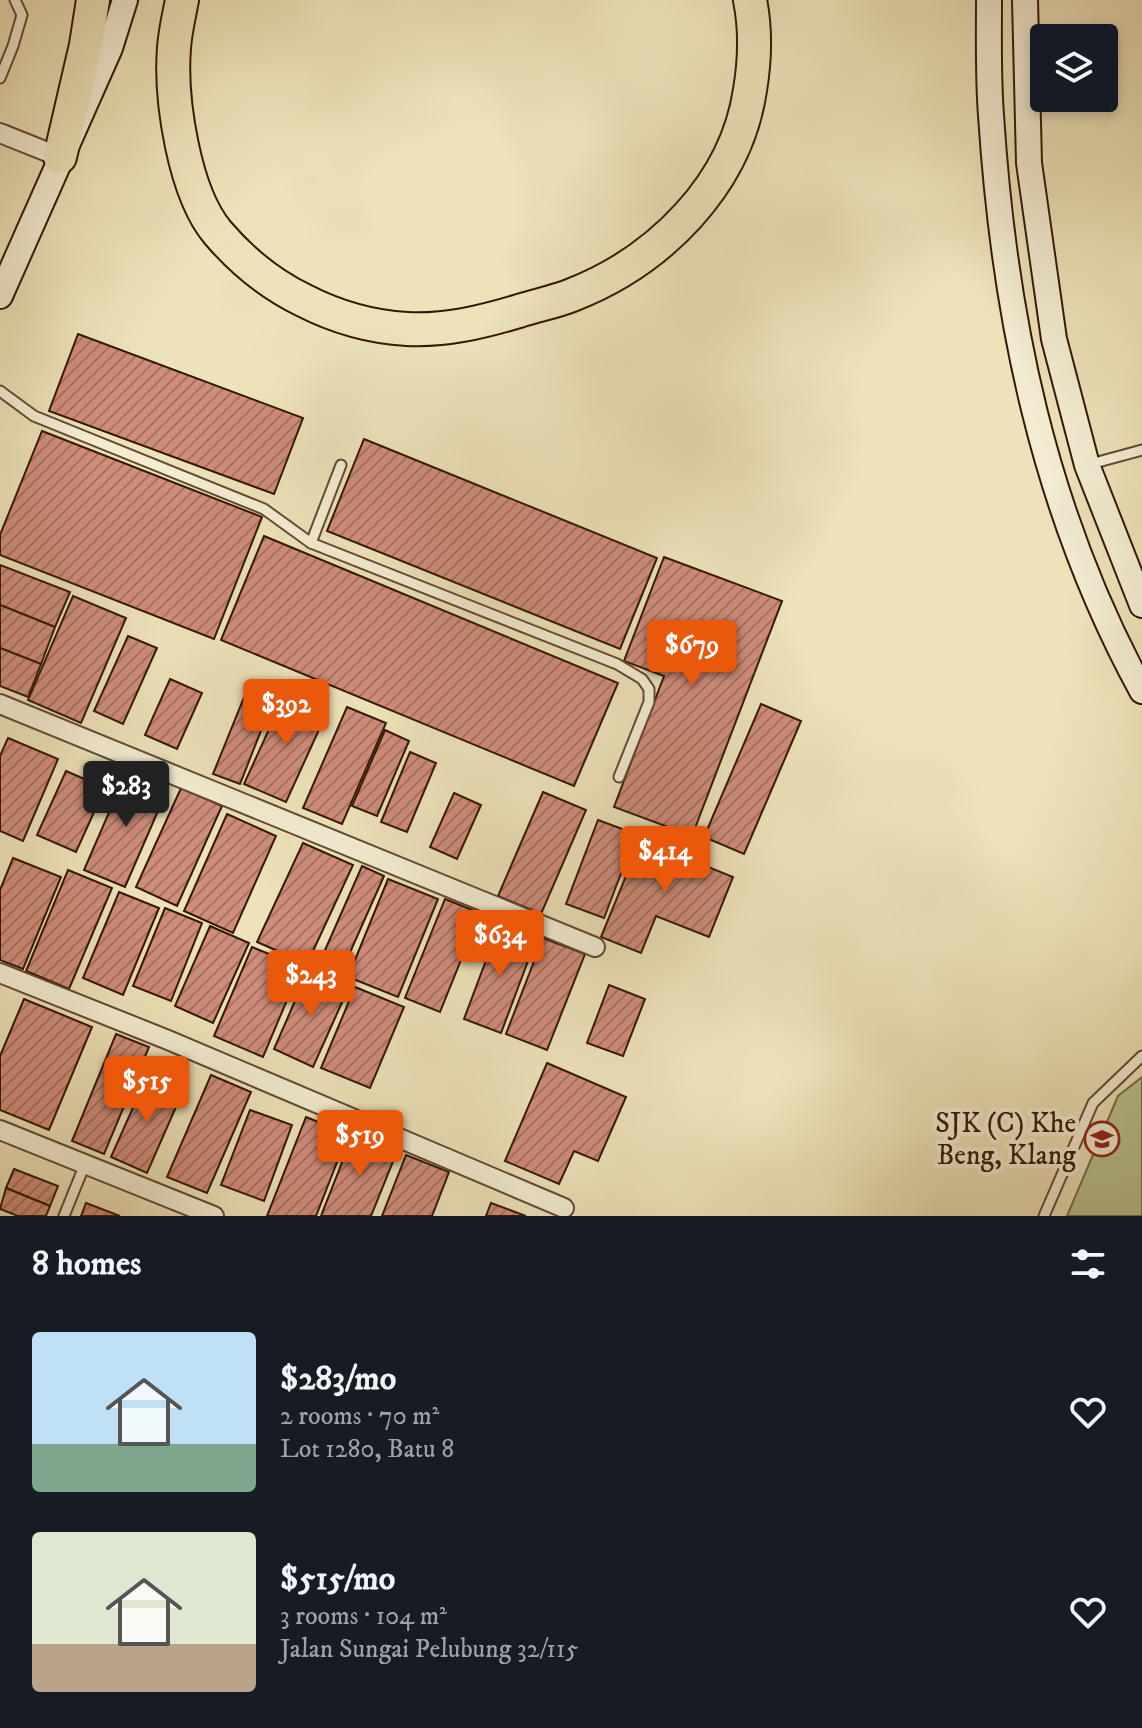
<!DOCTYPE html>
<html lang="en">
<head>
<meta charset="utf-8">
<style>
  :root { --surface:#171b24; --page:#20242c; --text:#f1f3f6; --muted:#9ea1a6; --accent:#ea580c }
  body { margin:0; font-family:"IM FELL DW Pica",serif; background:var(--page); color:var(--text); height:100vh; display:flex; flex-direction:column; font-size:30px; white-space:nowrap }
  * { box-sizing:border-box; margin:0 }
  p { font-size:26px; color:var(--muted) }
  .icon { flex:none; width:44px; height:44px; fill:none; stroke:currentColor; stroke-width:2; stroke-linecap:round; stroke-linejoin:round }
  .map { position:relative; height:1216px; overflow:hidden }
  .drawer { display:flex; flex-direction:column; background:var(--surface); flex:1 }
  .drawer>* { flex:none }
  .tools { position:absolute; left:1030px; top:24px; display:grid; gap:16px }
  .tools a { display:grid; place-items:center; width:88px; height:88px; border-radius:8px; background:var(--surface); box-shadow:0 4px 12px #0003; font-size:40px }
  .price { position:absolute; translate:-50% -68px; padding:0 18px; border-radius:8px; background:var(--accent); color:#fff; font-size:26px; line-height:52px; filter:drop-shadow(0 2px 4px #0008) }
  .price::after { content:''; position:absolute; left:50%; top:48px; width:24px; height:18px; margin-left:-12px; background:inherit; clip-path:polygon(0 0,100% 0,50% 100%) }
  .price.selected { background:#222; color:#fff }
  ul { padding:0; list-style:none }
  li { display:flex; align-items:center; gap:24px; height:200px; padding:0 32px }
  li span { display:grid; place-items:center; flex:none; width:224px; height:160px; border-radius:8px; color:#555 }
  li>.icon { margin-inline-start:auto }
  span .icon { width:96px; height:96px; fill:#fffc; stroke-width:1 }
  li b { font-size:34px }
  h2 { display:flex; justify-content:space-between; align-items:center; height:96px; padding:0 32px; font-size:34px }
  .map>svg:first-child { display:block }
  .grass { fill:#b9c38f; stroke:#766d4b; stroke-width:2 }
  .building { fill:url(#building-hatch); stroke:#341707; stroke-width:2 }
  .lines { fill:none; stroke-linecap:round; stroke-linejoin:round }
  .lane-casing { stroke:#624a34; stroke-width:13 }
  .street-casing { stroke:#624a34; stroke-width:22 }
  .secondary-casing { stroke:#341707; stroke-width:28 }
  .highway-casing { stroke:#341707; stroke-width:36 }
  .lane { stroke:#f3ecd2; stroke-width:9 }
  .street { stroke:#f3ecd2; stroke-width:18 }
  .secondary { stroke:#f3ecd2; stroke-width:24 }
  .highway { stroke:#ede2b9; stroke-width:32 }
  .labels { text-anchor:middle; dominant-baseline:central; stroke-width:8; stroke-linejoin:round; paint-order:stroke }
  .poi-label { font-size:28px; fill:#341707; stroke:#f3ecd2; text-anchor:end }
</style>
</head>
<body>
<div class="map">
<svg width="1142" height="1216" viewBox="0 0 1142 1216">
  <defs>
    <pattern id="building-hatch" width="6" height="6" patternUnits="userSpaceOnUse" patternTransform="scale(2)"><rect width="6" height="6" fill="#cf8d7b"/><path d="M-1 1l2-2M0 6l6-6M5 7l2-2" fill="none" stroke="#a97263"/></pattern>
  </defs>
  <rect width="100%" height="100%" fill="#ede2b9"/>
  <filter id="stains"><feTurbulence type="fractalNoise" baseFrequency=".0025" numOctaves="4"/><feColorMatrix values="0 0 0 0 .2 0 0 0 0 .09 0 0 0 0 .02 0 0 0 .5 -.17"/></filter>
  <radialGradient id="worn" r=".72"><stop offset=".6" stop-color="#630" stop-opacity="0"/><stop offset="1" stop-color="#630" stop-opacity=".3"/></radialGradient>
  <path class="grass" d="M1142 1077V1216H1067L1118 1096Z"/>
  <g class="building">
    <path d="M78 334 303 418 274 494 49 411Z"/>
    <path d="M42 431 262 517 214 639 0 555V535Z"/>
    <path d="M364 439 657 558 620 649 327 531Z"/>
    <path d="M264 536 618 683 574 786 221 640Z"/>
    <path d="M664 557 782 601 692 836 614 807 664 676 624 661Z"/>
    <path d="M0 565 70 592 55 627 0 605Z"/>
    <path d="M73 596 126 618 81 723 28 700Z"/>
    <path d="M0 605 55 627 41 664 0 648Z"/>
    <path d="M128 636 157 648 123 724 94 711Z"/>
    <path d="M0 648 41 664 28 697 0 686Z"/>
    <path d="M170 679 202 693 177 749 145 735Z"/>
    <path d="M251 680 277 690 240 784 213 774Z"/>
    <path d="M286 692 328 710 286 802 244 784Z"/>
    <path d="M761 704 801 721 744 854 704 837Z"/>
    <path d="M347 707 386 723 342 824 303 808Z"/>
    <path d="M385 730 409 741 377 816 352 806Z"/>
    <path d="M8 738 58 759 23 841 0 831V756Z"/>
    <path d="M410 752 436 763 407 832 381 822Z"/>
    <path d="M66 771 105 788 76 852 37 835Z"/>
    <path d="M127 771 168 788 125 887 84 870Z"/>
    <path d="M181 788 222 806 177 906 136 887Z"/>
    <path d="M543 792 586 810 541 914 498 896Z"/>
    <path d="M454 793 481 805 457 859 430 847Z"/>
    <path d="M227 814 276 836 233 933 184 911Z"/>
    <path d="M598 820 636 834 604 918 566 904Z"/>
    <path d="M644 832 684 848 681 856 733 877 709 937 656 916 641 953 601 937Z"/>
    <path d="M303 843 353 865 307 964 257 942Z"/>
    <path d="M13 858 61 877 23 969 0 960V890Z"/>
    <path d="M362 866 384 876 344 966 322 957Z"/>
    <path d="M68 870 112 888 69 989 26 971Z"/>
    <path d="M388 879 438 899 398 997 348 977Z"/>
    <path d="M119 892 159 908 123 995 83 978Z"/>
    <path d="M445 899 480 913 440 1012 405 998Z"/>
    <path d="M165 908 202 923 171 1001 133 986Z"/>
    <path d="M500 923 537 937 501 1033 464 1019Z"/>
    <path d="M210 926 249 943 213 1023 175 1006Z"/>
    <path d="M543 938 585 954 547 1050 506 1034Z"/>
    <path d="M252 947 301 967 263 1057 214 1036Z"/>
    <path d="M309 969 349 987 313 1067 274 1049Z"/>
    <path d="M609 985 645 999 623 1056 587 1043Z"/>
    <path d="M355 987 404 1007 370 1088 321 1068Z"/>
    <path d="M24 999 92 1027 49 1130 0 1110V1056Z"/>
    <path d="M116 1034 149 1047 104 1154 72 1141Z"/>
    <path d="M547 1063 626 1097 598 1161 574 1151 559 1184 505 1161Z"/>
    <path d="M211 1075 251 1092 207 1193 167 1177Z"/>
    <path d="M147 1076 183 1091 147 1173 111 1157Z"/>
    <path d="M250 1110 292 1125 264 1201 221 1185Z"/>
    <path d="M306 1117 348 1134 316 1216H267Z"/>
    <path d="M354 1132 398 1149 371 1216H321Z"/>
    <path d="M406 1155 449 1172 432 1216H382Z"/>
    <path d="M14 1169 58 1186 50 1206 6 1188Z"/>
    <path d="M6 1188 50 1206 46 1216H18L0 1209Z"/>
    <path d="M86 1203 120 1216H81Z"/>
    <path d="M491 1203 526 1216H486Z"/>
  </g>
  <g class="lines">
    <g class="lane-casing">
      <g id="lane">
        <path d="M0 78 13 46 22 15 15 0"/>
        <path d="M0 391 34 416 264 509 311 543 617 664 642 679 649 689V702L619 777"/>
        <path d="M1087 465 1142 450"/>
        <path d="M311 543 341 465"/>
        <path d="M64 1216 85 1164"/>
        <path d="M1044 1216 1093 1103 1142 1056"/>
      </g>
    </g>
    <g class="street-casing">
      <g id="street">
        <path d="M0 133 60 157"/>
        <path d="M0 704 595 947"/>
        <path d="M0 973 168 1040 564 1208"/>
        <path d="M0 1130 214 1216"/>
      </g>
    </g>
    <g class="secondary-casing">
      <g id="secondary">
        <path d="M989 0C989 38 988 77 991 115 1004 317 1044 512 1142 691"/>
        <path d="M1025 0 1029 163 1054 339 1087 465 1142 605"/>
        <path d="M0 296 110 48 125 0"/>
      </g>
    </g>
    <g class="highway-casing">
      <g id="highway">
        <path d="M182 0C179 16 175 32 174 48 170 99 184 193 218 233 242 261 270 284 303 300 334 316 371 327 407 329 446 331 482 322 519 311 537 305 555 302 572 295 659 261 736 185 750 90 755 60 756 30 750 0"/>
        <path d="M60 157 86 45 93 0"/>
      </g>
    </g>
    <use href="#lane" class="lane"/>
    <use href="#street" class="street"/>
    <use href="#secondary" class="secondary"/>
    <use href="#highway" class="highway"/>
  </g>
  <defs>
    <g id="school-ring" transform="scale(1.8)"><circle r="9.5" fill="#f3ecd2" stroke="#8f2418" stroke-width="1.5"/><path d="M0-5L7-2L0 1L-7-2ZM-4 1L0 2.5L4 1V4Q0 6-4 4Z" fill="#8f2418"/></g>
  </defs>
  <g fill-rule="evenodd">
    <use href="#school-ring" x="1102" y="1139"/>
  </g>
  <g class="labels">
    <g class="poi-label">
      <text x="1076" y="1123">SJK (C) Khe<tspan x="1076" dy="32">Beng, Klang</tspan></text>
    </g>
  </g>
  <rect width="100%" height="100%" filter="url(#stains)"/>
  <rect width="100%" height="100%" fill="url(#worn)"/>
</svg>
<div class="tools">
<a><svg class="icon" aria-label="layers" viewBox="0 0 24 24"><path d="M12 4l9 5-9 5-9-5zM3 14l9 5 9-5"/></svg></a>
</div>
<b class="price" style="left:692px;top:688px">$679</b>
<b class="price" style="left:286px;top:747px">$392</b>
<b class="price selected" style="left:126px;top:829px">$283</b>
<b class="price" style="left:665px;top:894px">$414</b>
<b class="price" style="left:500px;top:978px">$634</b>
<b class="price" style="left:311px;top:1018px">$243</b>
<b class="price" style="left:147px;top:1124px">$515</b>
<b class="price" style="left:360px;top:1178px">$519</b>
</div>
<section class="drawer">
<h2>8 homes<svg class="icon" aria-label="filters" viewBox="0 0 24 24"><path d="M4 7h16M4 17h16"/><circle cx="9" cy="7" r="2"/><circle cx="15" cy="17" r="2"/></svg></h2>
<ul>
<li><span style="background:linear-gradient(#bfe0f5 70%,#7fa58c 0)"><svg class="icon" aria-label="home" viewBox="0 0 24 24"><path d="M3 11l9-7 9 7M6 9v11h12V9"/></svg></span><div><b>$283/mo</b><p>2 rooms · 70 m²</p><p>Lot 1280, Batu 8</p></div><svg class="icon" aria-label="heart" viewBox="0 0 24 24"><path d="M12 20l-8-8c-3-5 5-10 8-4 3-6 11-1 8 4z"/></svg></li>
<li><span style="background:linear-gradient(#dfe7d0 70%,#b9a48a 0)"><svg class="icon" aria-label="home" viewBox="0 0 24 24"><path d="M3 11l9-7 9 7M6 9v11h12V9"/></svg></span><div><b>$515/mo</b><p>3 rooms · 104 m²</p><p>Jalan Sungai Pelubung 32/115</p></div><svg class="icon" aria-label="heart" viewBox="0 0 24 24"><path d="M12 20l-8-8c-3-5 5-10 8-4 3-6 11-1 8 4z"/></svg></li>
</ul>
</section>
</body>
</html>
